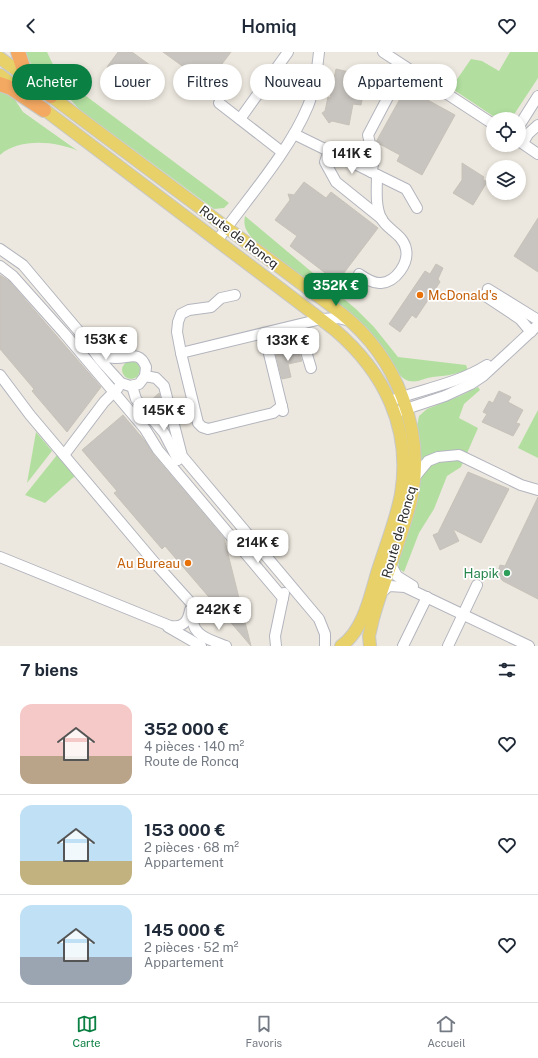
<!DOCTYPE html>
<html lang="fr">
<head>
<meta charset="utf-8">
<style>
  :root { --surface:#fff; --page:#f2f2f3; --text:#1f2937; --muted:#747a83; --line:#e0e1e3; --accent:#0b8043 }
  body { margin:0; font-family:"Public Sans",sans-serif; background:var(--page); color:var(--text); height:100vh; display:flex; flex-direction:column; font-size:15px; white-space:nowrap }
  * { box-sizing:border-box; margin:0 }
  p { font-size:13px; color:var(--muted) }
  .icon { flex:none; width:22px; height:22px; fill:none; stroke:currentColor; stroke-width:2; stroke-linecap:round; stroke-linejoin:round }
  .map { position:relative; height:594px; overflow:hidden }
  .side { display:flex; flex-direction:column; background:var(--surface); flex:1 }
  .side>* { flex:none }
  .banner { position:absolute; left:12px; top:12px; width:514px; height:36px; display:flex; gap:8px }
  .fabs { position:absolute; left:486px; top:60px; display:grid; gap:8px }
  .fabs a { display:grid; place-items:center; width:40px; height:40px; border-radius:50%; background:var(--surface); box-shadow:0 2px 6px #0003; font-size:20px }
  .price { position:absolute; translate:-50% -34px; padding:0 9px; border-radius:8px; background:#fff; color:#222; font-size:13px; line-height:26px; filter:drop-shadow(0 1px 2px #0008) }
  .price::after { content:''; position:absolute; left:50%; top:24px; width:12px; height:9px; margin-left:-6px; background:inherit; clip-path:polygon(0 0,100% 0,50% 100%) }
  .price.current { background:var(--accent); color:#fff }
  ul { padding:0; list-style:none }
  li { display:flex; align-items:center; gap:12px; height:100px; padding:0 20px }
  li+li { border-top:1px solid var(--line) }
  li span { display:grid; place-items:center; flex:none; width:112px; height:80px; border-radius:12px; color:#555 }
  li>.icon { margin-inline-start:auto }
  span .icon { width:48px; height:48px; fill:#fffc; stroke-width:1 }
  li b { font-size:17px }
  h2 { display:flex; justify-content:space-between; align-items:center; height:48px; padding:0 20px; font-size:17px }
  .pill { padding:0 14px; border-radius:18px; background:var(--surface); box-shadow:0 2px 6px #0003; font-size:14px; line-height:36px }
  .pill.current { background:var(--accent); color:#fff }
  header { display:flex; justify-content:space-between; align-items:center; height:52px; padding:0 20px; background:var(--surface); font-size:18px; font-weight:600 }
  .tab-bar { display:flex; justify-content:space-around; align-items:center; height:56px; border-top:1px solid var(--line); background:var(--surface); font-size:11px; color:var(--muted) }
  .tab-bar a { display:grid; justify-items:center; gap:2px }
  .tab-bar .current { color:var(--accent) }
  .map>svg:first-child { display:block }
  .green { fill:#b2dfa0 }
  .building { fill:#c8c4bf; stroke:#c8c3b9 }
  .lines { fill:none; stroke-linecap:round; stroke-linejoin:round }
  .minor-casing { stroke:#b3b5be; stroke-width:12 }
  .major-casing { stroke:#c8c8c8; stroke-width:14 }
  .highway-casing { stroke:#c8c8c8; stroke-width:16 }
  .minor { stroke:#fff; stroke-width:10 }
  .major { stroke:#e8d169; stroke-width:12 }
  .highway { stroke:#f4a963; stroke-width:14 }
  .food-dot { fill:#e8710a; stroke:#fff; stroke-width:1.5 }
  .leisure-dot { fill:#2e9e5b; stroke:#fff; stroke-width:1.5 }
  .labels { text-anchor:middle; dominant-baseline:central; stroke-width:3.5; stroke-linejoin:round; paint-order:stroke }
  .street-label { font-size:13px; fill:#2c2c2c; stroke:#fff }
  .food-label { font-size:13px; fill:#c56008; stroke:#fff; text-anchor:start }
  .leisure-label { font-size:13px; fill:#27864d; stroke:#fff; text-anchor:end }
</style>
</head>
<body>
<header><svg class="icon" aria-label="back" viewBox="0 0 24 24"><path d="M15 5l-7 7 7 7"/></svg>Homiq<svg class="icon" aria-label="heart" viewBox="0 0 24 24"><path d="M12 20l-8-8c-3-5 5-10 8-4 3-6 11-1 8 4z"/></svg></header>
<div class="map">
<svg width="538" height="594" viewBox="0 0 538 594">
  <rect width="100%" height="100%" fill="#ede8df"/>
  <g class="green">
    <path d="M26 0H47L58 23 229 151 224 156 214 157 79 57 59 35 39 20 27 7Z"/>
    <path d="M510 0H538V26L515 61 510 67H500L493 64 451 36 471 7 482 9 499 19Z"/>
    <path d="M0 37 11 42 23 60 78 99C55 89 20 86 0 103Z"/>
    <path d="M245 164 356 257 374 275 398 305 466 313 468 318C455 322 446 324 433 325 424 326 418 331 409 329 397 326 392 308 385 298 370 278 352 262 332 248 313 233 257 198 247 179 244 174 244 169 245 164Z"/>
    <circle cx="131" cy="318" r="9"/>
    <path d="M478 335 480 338 464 352 459 366 478 376 461 415 447 424 434 457 419 481 404 520 399 517 398 508 412 466 418 435 421 408 417 374 419 364 427 357 460 344Z"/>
    <path d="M538 358V406L518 396Z"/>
    <path d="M36 380 52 399 27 431Z"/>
    <path d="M57 403 76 423 45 451 25 443Z"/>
  </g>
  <g class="building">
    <path d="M118 0H132L154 16 143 32 121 16 117 21 107 15Z"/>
    <path d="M163 0H231L207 32Z"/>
    <path d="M336 17 367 24 361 53 353 52 349 73 332 69 329 71 322 61 325 59 328 45 330 46Z"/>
    <path d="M406 36 455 63 422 123 397 109 400 103 376 90Z"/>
    <path d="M462 111 484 125 483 127 487 130 473 153 453 141 462 128Z"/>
    <path d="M304 130 326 146 331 140 378 176 337 230 290 194 297 184 275 168 290 148 288 142 294 143Z"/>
    <path d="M538 166V220L514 204Z"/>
    <path d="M436 212 443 216 438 227 440 230 416 266 412 263 400 280 389 272 425 219 430 222Z"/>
    <path d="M0 223 9 229 101 335 67 380 32 339 34 337 0 297Z"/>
    <path d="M298 298 302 309 288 312 291 325 282 327 276 303Z"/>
    <path d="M499 339 511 345 508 350 523 358 516 371 520 372 513 384 482 370 487 362 483 360 489 349 493 351Z"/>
    <path d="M159 341 165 363 167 374 148 351Z"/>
    <path d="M123 363 145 389 153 402 224 486 251 594 165 494 162 497 114 441 117 439 82 398Z"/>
    <path d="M468 420 509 437 481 491 453 477 459 489 440 498 433 483 438 481Z"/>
    <path d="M538 445V547L503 529 497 523 500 513 505 514Z"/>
  </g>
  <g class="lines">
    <g class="minor-casing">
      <g id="minor">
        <path d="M383 0 493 72"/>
        <path d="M219 51 282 100"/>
        <path d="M240 67 288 0"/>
        <path d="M519 74 538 44"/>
        <path d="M294 82 406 137 417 156"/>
        <path d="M519 89 538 102"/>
        <path d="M523 91 528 82 538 73"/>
        <path d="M329 99 325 110 336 130 382 167"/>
        <path d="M371 120C377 103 371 99 368 83L398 26"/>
        <path d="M217 189C246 148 289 100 308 54 315 37 317 18 319 0"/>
        <path d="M0 197 23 213 82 283 101 309 121 331 130 334 139 332 145 324 146 315C139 297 128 307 115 306 107 306 100 302 94 298"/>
        <path d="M0 214 13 224 64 281 145 377 158 398 283 546"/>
        <path d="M359 222C365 226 373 232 381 231 396 230 409 211 406 197 403 182 387 178 381 166 375 153 377 136 377 123"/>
        <path d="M488 237 538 268"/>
        <path d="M235 243 221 246 211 255 189 258 181 262 178 270 177 280 181 301 198 371 202 375 208 377 273 361 282 354"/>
        <path d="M484 243 520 267 531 280"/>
        <path d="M286 276 305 296 311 316"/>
        <path d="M264 281 283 359"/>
        <path d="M181 301 321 267 338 266 350 269"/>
        <path d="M0 323 30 363 155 511 191 551C195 556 194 561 193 567 192 584 213 589 226 594"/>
        <path d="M145 324 156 326 164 334 182 404 319 567 325 582V594"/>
        <path d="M132 334 136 347 164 381 178 408"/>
        <path d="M390 349C422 337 457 332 487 313"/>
        <path d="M394 361 445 344 471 332 483 324 538 273"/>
        <path d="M64 403 104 350 118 336"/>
        <path d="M414 426 428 409 438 405 459 403 521 433 538 438"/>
        <path d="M0 505 170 574C183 576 188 570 190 558"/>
        <path d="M391 513 397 524 413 534"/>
        <path d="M382 540 389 534 405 535 529 594"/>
        <path d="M168 575 201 594"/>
        <path d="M276 594 275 584 284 541"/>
        <path d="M403 594 427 545"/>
        <path d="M448 594 477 533"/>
      </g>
    </g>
    <g class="major-casing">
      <g id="major">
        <path d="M0 6 30 28"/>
        <path d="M0 23 16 36"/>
        <path d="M44 39 342 262C396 305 426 379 411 448 401 489 384 527 373 567L369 584 370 594"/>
        <path d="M37 52 335 278C384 320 412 376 401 442 396 469 385 495 377 521 370 545 363 579 341 594"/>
      </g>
    </g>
    <g class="highway-casing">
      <g id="highway">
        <path d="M18 0 23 15 51 44"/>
        <path d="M0 32 11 36 44 58"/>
      </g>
    </g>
    <use href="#minor" class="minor"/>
    <use href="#major" class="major"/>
    <use href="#highway" class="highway"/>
  </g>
  <g class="food-dot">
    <circle cx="420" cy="243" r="4"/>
    <circle cx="188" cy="511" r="4"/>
  </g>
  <circle class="leisure-dot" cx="507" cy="521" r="4"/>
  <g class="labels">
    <g class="street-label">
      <text transform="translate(239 185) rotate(37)">Route de Roncq</text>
      <text transform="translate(399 480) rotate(-74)">Route de Roncq</text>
    </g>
    <g class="food-label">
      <text x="428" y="243">McDonald's</text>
      <text x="180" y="511" text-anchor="end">Au Bureau</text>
    </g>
    <g class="leisure-label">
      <text x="499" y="521">Hapik</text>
    </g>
  </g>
</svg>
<div class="fabs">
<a><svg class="icon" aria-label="locate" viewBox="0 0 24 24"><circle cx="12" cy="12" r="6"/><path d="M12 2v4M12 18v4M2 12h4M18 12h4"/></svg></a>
<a><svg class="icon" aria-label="layers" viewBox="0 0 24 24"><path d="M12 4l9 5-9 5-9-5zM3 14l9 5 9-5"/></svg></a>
</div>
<b class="price" style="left:352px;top:123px">141K €</b>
<b class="price current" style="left:336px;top:255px">352K €</b>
<b class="price" style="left:106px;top:309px">153K €</b>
<b class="price" style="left:288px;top:310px">133K €</b>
<b class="price" style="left:164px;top:380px">145K €</b>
<b class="price" style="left:258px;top:512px">214K €</b>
<b class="price" style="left:219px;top:579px">242K €</b>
<div class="banner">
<a class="pill current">Acheter</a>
<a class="pill">Louer</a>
<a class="pill">Filtres</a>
<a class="pill">Nouveau</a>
<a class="pill">Appartement</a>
</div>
</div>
<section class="side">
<h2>7 biens<svg class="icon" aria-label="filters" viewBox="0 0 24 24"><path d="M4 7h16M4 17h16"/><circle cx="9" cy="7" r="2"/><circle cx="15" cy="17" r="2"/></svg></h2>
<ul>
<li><span style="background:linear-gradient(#f6c9c9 65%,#b9a48a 0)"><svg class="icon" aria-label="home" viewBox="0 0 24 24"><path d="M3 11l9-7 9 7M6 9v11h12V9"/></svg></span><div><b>352 000 €</b><p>4 pièces · 140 m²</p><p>Route de Roncq</p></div><svg class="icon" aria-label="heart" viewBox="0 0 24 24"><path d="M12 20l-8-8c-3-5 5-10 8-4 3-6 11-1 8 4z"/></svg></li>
<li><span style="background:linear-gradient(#bfe0f5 70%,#c2b280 0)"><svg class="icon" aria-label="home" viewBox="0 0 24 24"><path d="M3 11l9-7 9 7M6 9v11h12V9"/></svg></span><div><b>153 000 €</b><p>2 pièces · 68 m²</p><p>Appartement</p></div><svg class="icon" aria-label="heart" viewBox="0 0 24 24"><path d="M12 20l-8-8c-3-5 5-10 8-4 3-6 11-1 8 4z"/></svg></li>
<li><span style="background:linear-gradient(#bfe0f5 65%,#9aa5b1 0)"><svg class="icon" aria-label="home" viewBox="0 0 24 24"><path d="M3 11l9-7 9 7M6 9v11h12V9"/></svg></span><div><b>145 000 €</b><p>2 pièces · 52 m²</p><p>Appartement</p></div><svg class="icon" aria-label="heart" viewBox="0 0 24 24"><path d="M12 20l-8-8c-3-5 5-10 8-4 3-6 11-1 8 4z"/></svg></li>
</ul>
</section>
<nav class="tab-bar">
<a class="current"><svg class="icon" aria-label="map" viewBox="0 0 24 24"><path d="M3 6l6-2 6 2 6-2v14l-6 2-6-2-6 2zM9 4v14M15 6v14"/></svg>Carte</a>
<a><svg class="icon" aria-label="saved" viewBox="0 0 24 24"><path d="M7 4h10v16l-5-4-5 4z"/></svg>Favoris</a>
<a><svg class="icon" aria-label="home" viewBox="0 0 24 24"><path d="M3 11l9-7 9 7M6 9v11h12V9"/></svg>Accueil</a>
</nav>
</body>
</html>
